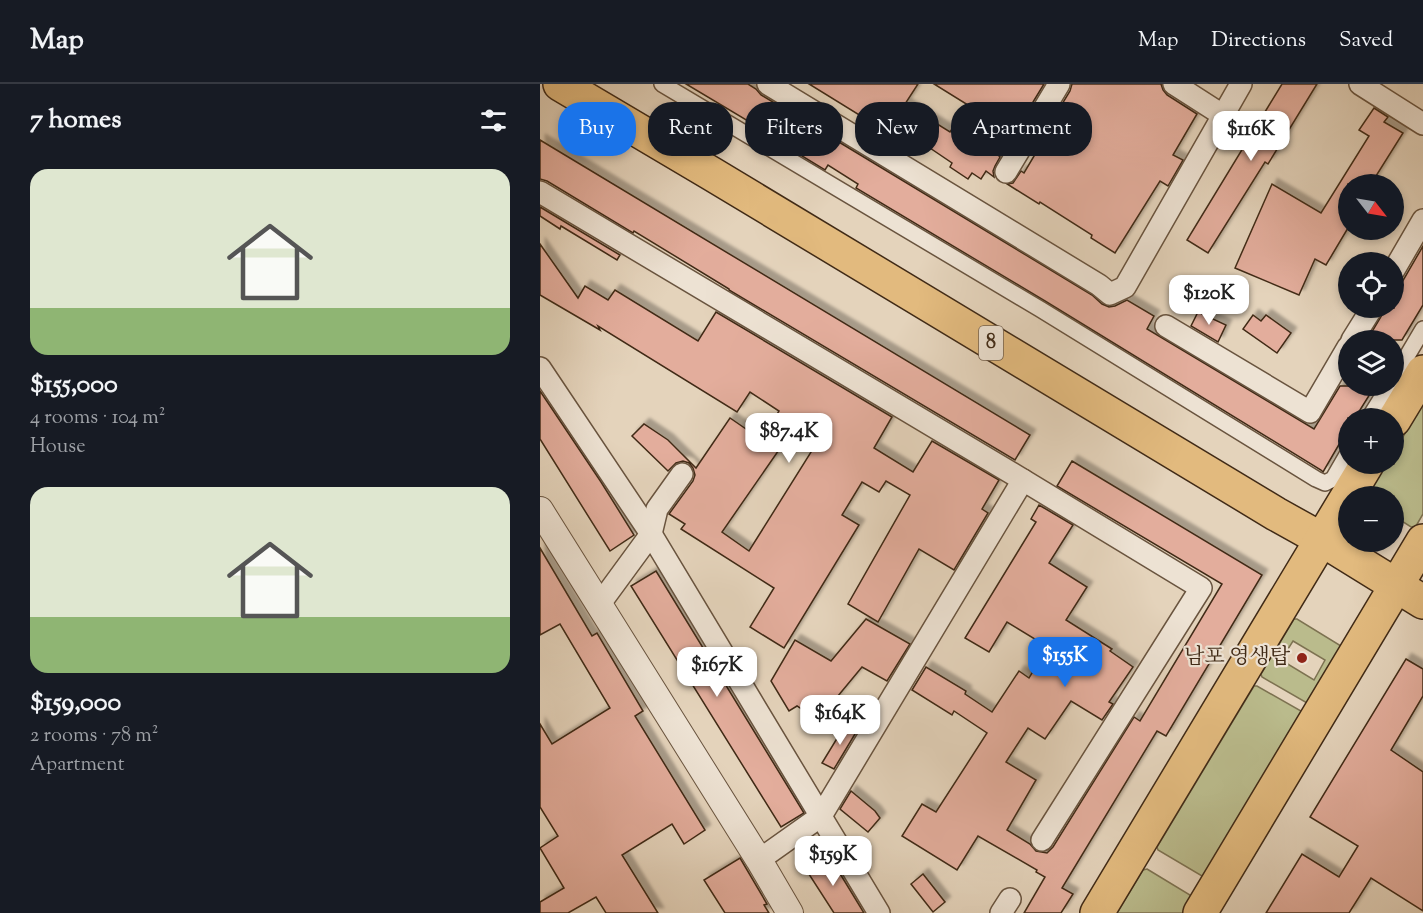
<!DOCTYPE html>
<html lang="en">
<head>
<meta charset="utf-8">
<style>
  :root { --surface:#171b24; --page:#242831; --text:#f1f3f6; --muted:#9ea1a6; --line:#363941; --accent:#1a73e8 }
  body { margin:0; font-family:"Sorts Mill Goudy","Noto Serif KR",serif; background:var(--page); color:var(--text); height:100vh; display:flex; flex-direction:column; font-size:22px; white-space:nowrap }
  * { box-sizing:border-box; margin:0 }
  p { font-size:20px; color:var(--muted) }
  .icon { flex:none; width:33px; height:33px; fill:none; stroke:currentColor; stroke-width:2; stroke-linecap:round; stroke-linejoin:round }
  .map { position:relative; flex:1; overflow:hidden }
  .panel { display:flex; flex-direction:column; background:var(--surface); width:540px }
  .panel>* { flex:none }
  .hud { position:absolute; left:18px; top:18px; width:570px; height:54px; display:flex; gap:12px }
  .needle { width:39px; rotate:121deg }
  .fabs { position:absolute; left:798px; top:90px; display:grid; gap:12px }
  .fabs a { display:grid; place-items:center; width:66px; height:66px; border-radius:50%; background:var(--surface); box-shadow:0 3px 9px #0003; font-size:30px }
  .price { position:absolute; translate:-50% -51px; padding:0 14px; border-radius:12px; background:#fff; color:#222; font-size:20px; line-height:39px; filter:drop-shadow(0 2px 3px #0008) }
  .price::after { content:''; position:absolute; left:50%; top:36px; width:18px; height:14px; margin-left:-9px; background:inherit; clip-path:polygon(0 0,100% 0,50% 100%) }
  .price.selected { background:var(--accent); color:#fff }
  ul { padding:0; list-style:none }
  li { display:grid; align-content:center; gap:12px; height:318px; padding:0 30px }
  li span { display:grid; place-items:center; height:186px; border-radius:18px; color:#555 }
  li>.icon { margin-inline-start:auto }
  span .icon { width:108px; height:108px; fill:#fffc; stroke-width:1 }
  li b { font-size:26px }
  h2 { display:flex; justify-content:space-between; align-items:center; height:72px; padding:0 30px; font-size:26px }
  .chip { padding:0 21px; border-radius:24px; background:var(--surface); box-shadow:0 3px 9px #0003; font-size:21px; line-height:54px }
  .chip.selected { background:var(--accent); color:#fff }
  header { display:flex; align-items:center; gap:36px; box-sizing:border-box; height:84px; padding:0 30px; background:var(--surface); border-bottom:2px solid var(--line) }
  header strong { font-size:28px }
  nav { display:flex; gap:33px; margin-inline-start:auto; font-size:21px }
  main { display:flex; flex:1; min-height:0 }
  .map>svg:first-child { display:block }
  .green { fill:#babb8c; stroke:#7d7251; stroke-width:1.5; fill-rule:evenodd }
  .building { fill:#e3ad9c; stroke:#402a16; stroke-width:1.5; fill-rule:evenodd; filter:url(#shadow) }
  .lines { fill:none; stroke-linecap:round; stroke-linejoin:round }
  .pedestrian-casing { stroke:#69543f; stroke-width:18 }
  .minor-casing { stroke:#69543f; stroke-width:24 }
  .tertiary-casing { stroke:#69543f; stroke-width:28 }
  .primary-casing { stroke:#402a16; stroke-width:36 }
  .pedestrian { stroke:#ede2d3; stroke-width:15 }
  .minor { stroke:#ede2d3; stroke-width:21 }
  .tertiary { stroke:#ede2d3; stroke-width:26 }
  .primary { stroke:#e2ba7e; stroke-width:33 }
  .poi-dot { fill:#8f2418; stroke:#ede2d3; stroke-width:2 }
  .labels { text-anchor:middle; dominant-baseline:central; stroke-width:4.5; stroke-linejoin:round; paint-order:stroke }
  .shield { fill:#ede2d3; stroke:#74614f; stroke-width:1.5 }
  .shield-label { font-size:20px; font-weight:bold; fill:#402a16 }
  .poi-label { font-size:21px; fill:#402a16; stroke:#ede2d3; text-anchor:end }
</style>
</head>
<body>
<header>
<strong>Map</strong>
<nav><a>Map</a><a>Directions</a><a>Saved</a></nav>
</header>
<main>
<section class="panel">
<h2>7 homes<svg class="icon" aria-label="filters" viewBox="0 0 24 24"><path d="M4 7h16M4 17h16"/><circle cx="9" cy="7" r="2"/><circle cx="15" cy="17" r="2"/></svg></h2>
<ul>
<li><span style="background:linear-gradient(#dfe7d0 75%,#8fb573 0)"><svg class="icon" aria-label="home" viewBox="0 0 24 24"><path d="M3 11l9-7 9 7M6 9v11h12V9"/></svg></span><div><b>$155,000</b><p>4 rooms · 104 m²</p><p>House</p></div></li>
<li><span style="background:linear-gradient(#dfe7d0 70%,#8fb573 0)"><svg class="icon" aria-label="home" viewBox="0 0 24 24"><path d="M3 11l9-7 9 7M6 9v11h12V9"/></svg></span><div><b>$159,000</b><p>2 rooms · 78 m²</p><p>Apartment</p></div></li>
</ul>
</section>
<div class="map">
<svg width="883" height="829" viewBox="0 0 883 829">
  <defs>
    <filter id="shadow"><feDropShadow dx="5.5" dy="-5.5" stdDeviation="1.5" flood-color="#0004"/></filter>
  </defs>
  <rect width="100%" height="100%" fill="#e4d3bb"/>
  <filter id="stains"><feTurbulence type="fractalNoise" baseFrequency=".00333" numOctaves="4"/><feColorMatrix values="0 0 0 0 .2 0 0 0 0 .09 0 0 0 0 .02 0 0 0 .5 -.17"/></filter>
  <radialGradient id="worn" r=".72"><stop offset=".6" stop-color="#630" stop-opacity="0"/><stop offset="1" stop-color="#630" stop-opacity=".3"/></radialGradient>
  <g class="green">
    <path d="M883 319V430L876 442 871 443 854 432V412H827L846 380H854V368Z"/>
    <path d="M754 535H757L801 562 767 619 722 593 721 590ZM753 557 785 576 774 596 741 576Z"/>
    <path d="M714 602H717L761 627 763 632 666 792H662L618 766 617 763Z"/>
    <path d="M607 785 650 811 652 815 643 829H577L603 786Z"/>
  </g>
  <g class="building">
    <path d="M146 0H208L216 5 221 11 248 27 233 52Z"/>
    <path d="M269 0H378L365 20 410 48 428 21 394 0H504L476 46 474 45 457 70 460 73 455 82 453 87 454 93 446 87 441 95 432 89 428 95 410 83 412 79 381 58 376 66Z"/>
    <path d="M532 0H621L623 6 627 11 657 30 633 71 643 76 628 102 620 97 575 169 551 154 552 151 500 118 499 120 467 100 473 99 481 87 484 89 500 62 498 60 530 7Z"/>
    <path d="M742 0H777L728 80 725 78 668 169 647 156Z"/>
    <path d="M834 24 848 33 844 38 863 49 831 100H808V144L786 181 775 175 759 211 695 184 732 100 781 129 829 52 819 46Z"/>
    <path d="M279 46 552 211 562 220 569 223 575 222 587 216 614 232 607 245 774 345 800 302H835L815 334H808V345L783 388 781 386 505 217 316 104 318 100 288 81 285 86 262 72Z"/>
    <path d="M0 56 490 351 475 376 189 206V205L94 147 93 149 7 97 0 95Z"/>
    <path d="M0 123 80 171 77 176 21 142 20 145 0 132Z"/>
    <path d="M0 160 38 214 45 202 68 216 75 206 158 257 176 228 352 333 334 364 373 388 392 357 459 396 442 425 448 429 414 486 379 465 338 538 308 520 370 411 346 397 339 408 322 398 302 431 319 441 244 564 210 543 234 504 141 445 145 440 129 430 153 397 155 391 153 384 149 379 143 377 136 379 128 387 92 352 104 340 128 356 156 384 190 334 222 356 239 327 210 308 197 328 58 242 60 246 0 211ZM261 334 283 349 209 467 182 448Z"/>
    <path d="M883 162V221L862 256H827L846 224H854V212Z"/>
    <path d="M658 228 686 241 678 258 651 242Z"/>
    <path d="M713 231 721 237 726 231 751 249 737 269 703 245Z"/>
    <path d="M0 307 61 398 94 451 70 467 0 355Z"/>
    <path d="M532 377 722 491 626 652 617 647 522 804 533 810 521 829H484L505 793 496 788 497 786 438 752 417 786 362 752 382 720 396 728 447 649 414 627 412 631 372 606 386 583 426 607 425 610 452 628 479 587 489 594 508 563 467 538 449 568 425 554 496 438 491 435 499 421 533 441 509 479 547 503 526 536 572 565 570 567 593 583 569 618 573 620 562 636 531 617 505 655 488 644 466 678 496 696 467 746 490 760 496 767 507 769 513 763 594 633 600 637 682 500 517 402Z"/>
    <path d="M0 464 52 552 57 549 103 627 95 632 165 746 144 760 132 740 82 771 118 829H66L56 813 28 829H0V818L24 804 0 764 18 752 0 723V640L12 660 70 624 20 540 0 551Z"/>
    <path d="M116 487 264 729 241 743 91 502Z"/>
    <path d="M326 535 370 560 347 597 322 583 278 636 257 622 249 627 231 597 255 556 291 577Z"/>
    <path d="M866 575 883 585V612L851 666 883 688V827L831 794 809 829H726L762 770 799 793 818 762 770 733Z"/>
    <path d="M307 638 318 645 294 685 282 679Z"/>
    <path d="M311 707 335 727 340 734 328 748 300 725Z"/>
    <path d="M288 770 324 829H294L265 784Z"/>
    <path d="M200 774 227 820 224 821 229 829H185L164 796Z"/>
    <path d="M383 790 405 818 393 828 371 800Z"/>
  </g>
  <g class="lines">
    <g class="pedestrian-casing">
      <g id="pedestrian">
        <path d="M122 0 500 225 776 395 785 399 793 395 808 369"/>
        <path d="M854 294 883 245"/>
        <path d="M829 334 849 302"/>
      </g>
    </g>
    <g class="minor-casing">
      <g id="minor">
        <path d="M228 0 559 201 570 210 585 203 701 0"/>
        <path d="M634 0 684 32"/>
        <path d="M820 0 883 40"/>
        <path d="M466 88 519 0"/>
        <path d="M0 108 483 396 661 504 502 756"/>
        <path d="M854 186 883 136"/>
        <path d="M626 242 770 328 808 263"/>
        <path d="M812 256 832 224"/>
        <path d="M0 284 111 450 339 829"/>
        <path d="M59 521 111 450 117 425 142 390"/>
        <path d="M219 776 281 732 483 396"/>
        <path d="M461 829 470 815"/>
      </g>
    </g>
    <g class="tertiary-casing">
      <path id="tertiary" d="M0 426 219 776 250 829"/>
    </g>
    <g class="primary-casing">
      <g id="primary">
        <path d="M20 0 172 90 736 430 781 455 883 518"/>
        <path d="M854 336 883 288"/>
        <path d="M557 829 827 380"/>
        <path d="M660 829 883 457"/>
      </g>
    </g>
    <use href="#pedestrian" class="pedestrian"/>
    <use href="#minor" class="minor"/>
    <use href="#tertiary" class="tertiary"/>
    <use href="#primary" class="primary"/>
  </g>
  <circle class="poi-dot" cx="762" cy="574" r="6"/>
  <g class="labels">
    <rect class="shield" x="439" y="242" width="24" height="34" rx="4.5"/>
    <g class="shield-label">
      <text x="451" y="259">8</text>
    </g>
    <g class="poi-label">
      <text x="750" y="574">남포 영생탑</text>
    </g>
  </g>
  <rect width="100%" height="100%" filter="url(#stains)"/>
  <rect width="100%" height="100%" fill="url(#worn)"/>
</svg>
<div class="fabs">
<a><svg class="needle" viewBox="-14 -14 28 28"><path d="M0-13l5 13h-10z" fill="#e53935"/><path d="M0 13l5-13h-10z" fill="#9ea1a6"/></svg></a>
<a><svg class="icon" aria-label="locate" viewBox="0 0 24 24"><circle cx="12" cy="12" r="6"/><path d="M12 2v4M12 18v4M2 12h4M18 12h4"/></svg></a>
<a><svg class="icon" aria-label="layers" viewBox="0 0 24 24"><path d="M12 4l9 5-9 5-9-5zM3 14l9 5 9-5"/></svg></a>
<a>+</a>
<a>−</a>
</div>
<b class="price" style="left:711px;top:78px">$116K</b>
<b class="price" style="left:669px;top:242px">$120K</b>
<b class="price" style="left:249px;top:380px">$87.4K</b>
<b class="price selected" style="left:525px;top:604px">$155K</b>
<b class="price" style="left:177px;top:614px">$167K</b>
<b class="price" style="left:300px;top:662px">$164K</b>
<b class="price" style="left:293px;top:803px">$159K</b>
<div class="hud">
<a class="chip selected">Buy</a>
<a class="chip">Rent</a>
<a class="chip">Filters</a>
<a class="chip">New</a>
<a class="chip">Apartment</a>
</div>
</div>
</main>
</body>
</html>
